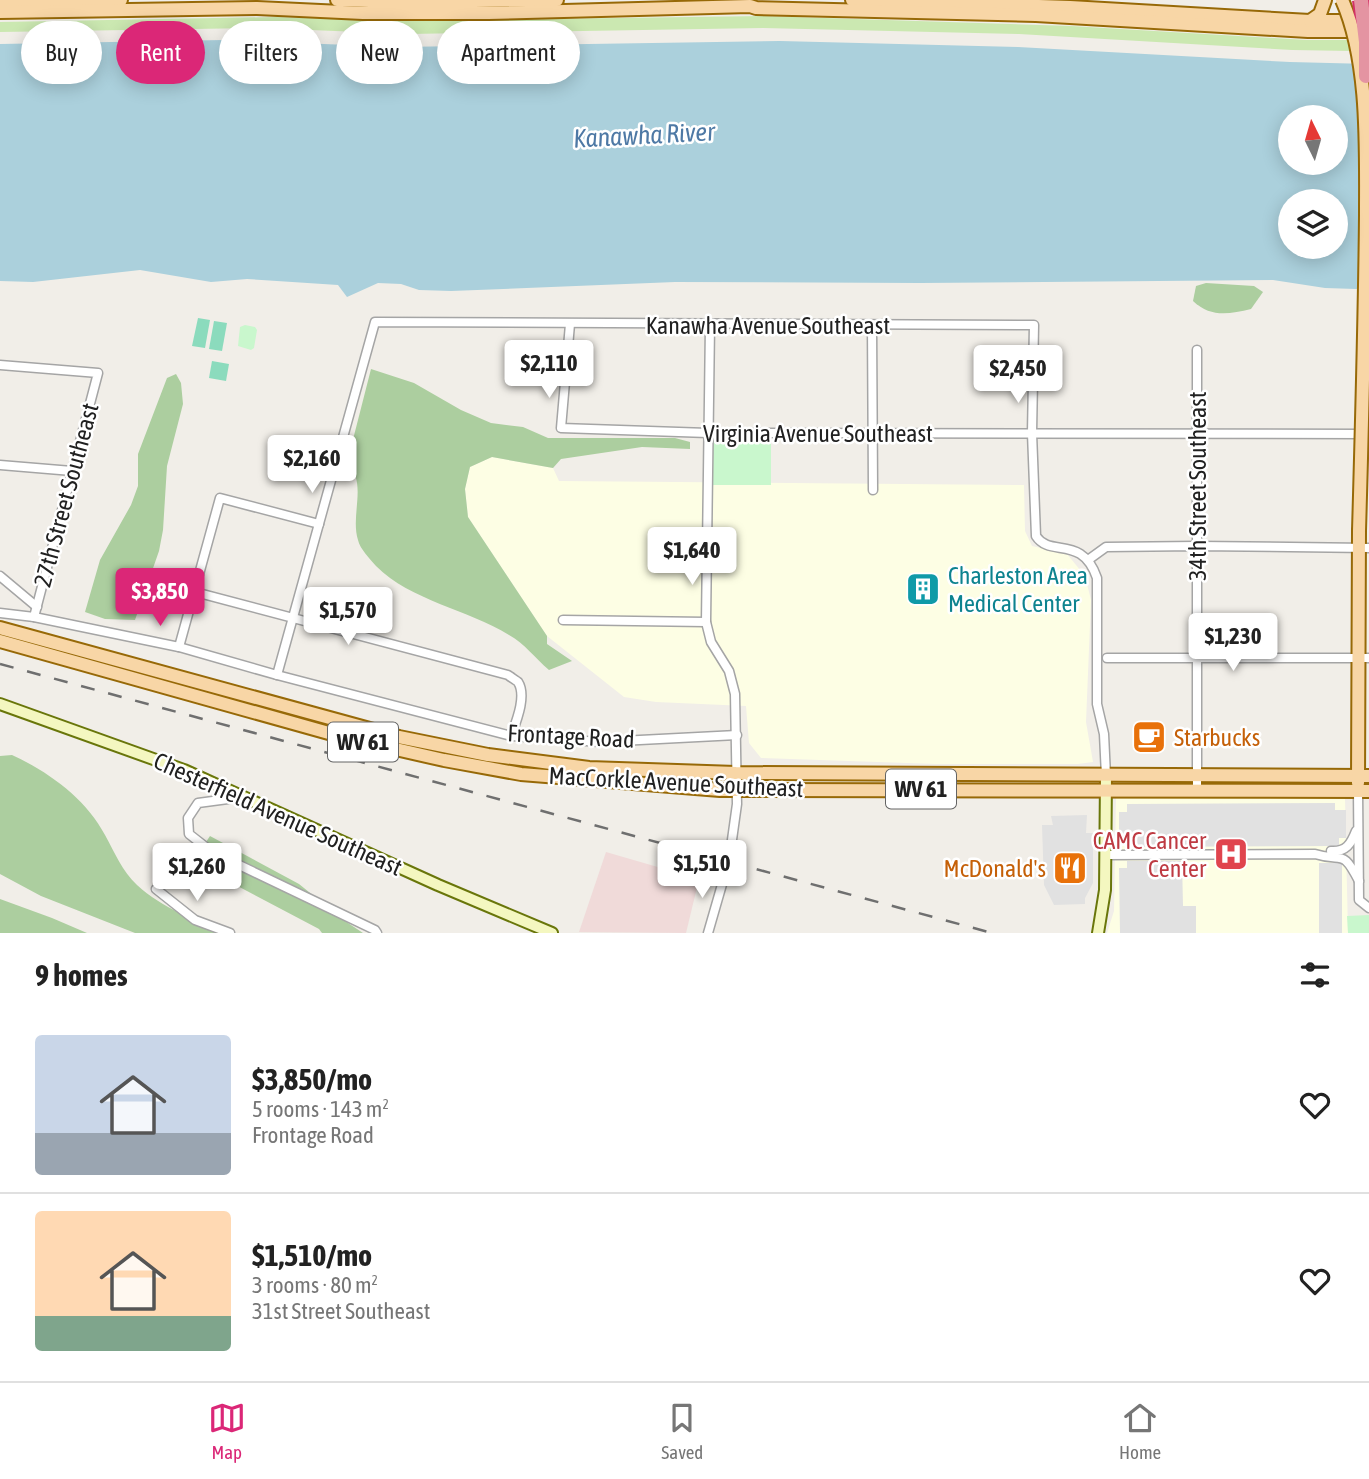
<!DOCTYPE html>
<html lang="en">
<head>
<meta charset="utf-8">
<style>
  :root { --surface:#fff; --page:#f2f2f2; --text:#222; --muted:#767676; --line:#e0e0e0; --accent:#db2777 }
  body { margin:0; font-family:"Asap Condensed",sans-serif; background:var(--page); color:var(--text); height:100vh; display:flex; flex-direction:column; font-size:26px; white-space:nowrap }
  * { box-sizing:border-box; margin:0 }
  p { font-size:23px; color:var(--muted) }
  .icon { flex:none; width:38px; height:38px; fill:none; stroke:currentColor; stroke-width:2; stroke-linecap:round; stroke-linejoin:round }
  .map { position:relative; height:933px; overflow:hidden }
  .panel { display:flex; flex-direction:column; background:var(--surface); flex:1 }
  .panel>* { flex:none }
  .banner { position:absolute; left:21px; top:21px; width:700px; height:63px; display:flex; gap:14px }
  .needle { width:46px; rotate:355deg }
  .tools { position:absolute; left:1278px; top:105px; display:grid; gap:14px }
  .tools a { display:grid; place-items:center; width:70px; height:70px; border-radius:50%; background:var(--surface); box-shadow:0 4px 18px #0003; font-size:35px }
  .price { position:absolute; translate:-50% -60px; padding:0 16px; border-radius:7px; background:#fff; color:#222; font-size:23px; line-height:46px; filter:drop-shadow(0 2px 4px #0008) }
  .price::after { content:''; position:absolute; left:50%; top:42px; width:21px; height:16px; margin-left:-10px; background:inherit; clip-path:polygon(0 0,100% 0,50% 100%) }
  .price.active { background:var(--accent); color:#fff }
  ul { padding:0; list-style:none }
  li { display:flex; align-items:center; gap:21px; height:175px; padding:0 35px }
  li+li { border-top:2px solid var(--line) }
  li span { display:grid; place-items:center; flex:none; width:196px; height:140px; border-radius:7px; color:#555 }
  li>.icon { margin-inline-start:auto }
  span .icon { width:84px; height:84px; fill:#fffc; stroke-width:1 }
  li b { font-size:30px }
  h2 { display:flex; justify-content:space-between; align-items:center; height:84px; padding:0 35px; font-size:30px }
  .pill { padding:0 24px; border-radius:32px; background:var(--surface); box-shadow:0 4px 18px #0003; font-size:24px; line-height:63px }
  .pill.active { background:var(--accent); color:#fff }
  .tabs { display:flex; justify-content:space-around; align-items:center; height:98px; border-top:2px solid var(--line); background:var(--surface); font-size:19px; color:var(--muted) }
  .tabs a { display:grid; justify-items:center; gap:4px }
  .tabs .active { color:var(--accent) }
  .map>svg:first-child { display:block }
  .commercial { fill:#f0dad9 }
  .education { fill:#fdfee4 }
  .grass { fill:#cbe8b1 }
  .forest { fill:#acce9f }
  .park { fill:#c9f7cd }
  .pitch { fill:#8bdbbd }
  .parking { fill:#e1e1e1 }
  .water { fill:#abd0dc; fill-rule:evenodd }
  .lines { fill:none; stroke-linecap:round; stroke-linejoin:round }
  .street-tunnel { stroke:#c7c5c0; stroke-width:8; stroke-dasharray:8 4; stroke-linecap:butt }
  .street-casing { stroke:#a5a5a5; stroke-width:11 }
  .secondary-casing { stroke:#69760a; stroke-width:14 }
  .primary-casing { stroke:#976907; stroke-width:16 }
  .street { stroke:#fff; stroke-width:8 }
  .secondary { stroke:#f4f7c0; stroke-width:10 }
  .primary { stroke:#f8d6a6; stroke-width:12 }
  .rail { stroke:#6f6f6f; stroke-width:2.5; stroke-dasharray:14 14; stroke-linecap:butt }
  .primary-bridge-casing { stroke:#976907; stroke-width:16; stroke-linecap:butt }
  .highway-bridge-casing { stroke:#d33166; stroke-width:18; stroke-linecap:butt }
  .primary-bridge { stroke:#f8d6a6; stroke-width:12 }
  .highway-bridge { stroke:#e494a2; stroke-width:14 }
  .labels { text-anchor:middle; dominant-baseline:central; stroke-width:5; stroke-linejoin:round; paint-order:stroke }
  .shield { fill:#fff; stroke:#646464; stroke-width:2 }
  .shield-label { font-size:23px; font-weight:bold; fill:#212121 }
  .street-label { font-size:24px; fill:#212121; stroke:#fff }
  .culture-label { font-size:24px; fill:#0d838f; stroke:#fff; text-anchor:start }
  .food-label { font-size:24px; fill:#c56008; stroke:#fff; text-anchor:start }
  .health-label { font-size:24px; fill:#be3a42; stroke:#fff; text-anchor:end }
  .water-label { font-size:26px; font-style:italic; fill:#4e79a5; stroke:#fff }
</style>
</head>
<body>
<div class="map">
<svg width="1369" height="933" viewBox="0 0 1369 933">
  <rect width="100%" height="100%" fill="#f1eee8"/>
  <path class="commercial" d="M606 852 699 879 686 933 579 932Z"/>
  <g class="education">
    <path d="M492 457 553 468 559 481 1024 485 1025 531 1032 546 1067 554 1085 576 1091 600 1086 722 1093 762 1078 764H936L761 758 749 743 746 706 656 702 624 697 547 636 468 517 465 489 470 467Z"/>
    <path d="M1116 798H1345L1348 933H1107L1114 911Z"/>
  </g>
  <path class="grass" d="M763 16 1071 26 1307 40H1350L1351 51 1292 50 1019 34 763 28 409 34 261 28 0 32V22L276 17 408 21Z"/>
  <g class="forest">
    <path d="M1206 283 1254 286 1263 292 1251 309C1229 314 1211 318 1193 301L1196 286Z"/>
    <path d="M371 369 414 383 461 410 491 423 523 427 548 438H675L690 442V449L642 447 561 459 553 468 492 457 470 467 465 489 468 517 547 636V644L572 661 549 670C535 658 525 644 509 635 467 609 411 601 376 566 370 559 360 549 358 540 350 515 368 482 347 463Z"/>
    <path d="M176 374 181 383 183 404 167 466 163 530 159 551 135 620 105 619 85 612 100 560 131 505 138 486V454L167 378Z"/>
    <path d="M12 755C49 772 86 799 105 835 115 853 122 871 137 885 162 908 197 921 228 933H135L41 896 0 874V756Z"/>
    <path d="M210 836 299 884 345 921 363 933H322L319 929 209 871 198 854Z"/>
    <path d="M0 899 52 918 87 933H0Z"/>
  </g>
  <g class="park">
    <path d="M245 325 255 327 257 330 254 348 251 350 238 346 240 327Z"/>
    <rect x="713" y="438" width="58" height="47"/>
    <path d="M1369 915V933H1348L1347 916Z"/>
  </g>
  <g class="pitch">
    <path d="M198 318 210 320 205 348 192 346Z"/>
    <path d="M214 321 227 323 222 351 209 349Z"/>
    <path d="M212 361 229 364 226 381 209 378Z"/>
  </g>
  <g class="parking">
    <path d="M1335 803V810H1346V838H1339V846L1127 847V840H1119V812H1127V804Z"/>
    <path d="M1087 815 1086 833H1093V883L1085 898V904L1054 905 1044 885 1042 825H1053L1051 816Z"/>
    <path d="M1127 861H1182L1183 906H1196V933H1120L1119 868H1127Z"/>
    <rect x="1319" y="863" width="23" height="70"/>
  </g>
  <path class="water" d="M223 40 400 47 780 41 1018 47 1290 62 1369 64V287L1356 289 1325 288 1273 280 920 283 675 282 451 291 419 290 401 284 378 283 347 297 338 285 247 279 211 282 140 270 33 282 0 281V44ZM1290 117H1335V163H1290ZM1290 201H1335V247H1290Z"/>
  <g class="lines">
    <path class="street-tunnel" d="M725 874 730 854"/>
    <g class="street-casing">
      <g id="street">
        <path d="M570 324 561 428 708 433 1369 434"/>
        <path d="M710 325 706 622 711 642 729 671 735 694 737 804 730 854"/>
        <path d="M872 325 873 490"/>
        <path d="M0 365 98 373 34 617"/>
        <path d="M0 465 72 471"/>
        <path d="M1088 560 1106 547 1197 546 1369 548"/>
        <path d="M0 576 37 607"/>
        <path d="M195 592 508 675C509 676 517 681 518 682 527 696 516 722 511 736"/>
        <path d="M0 613 34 617 179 647 277 675 511 736 601 742 737 735"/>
        <path d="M563 620 706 622"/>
        <path d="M179 647 220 498 319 524"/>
        <path d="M1107 658H1369"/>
        <path d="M277 675 375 322 1034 325 1032 433 1036 536C1050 558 1082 534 1097 578V704L1104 734 1106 776"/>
        <path d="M1358 790 1359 900 1369 908"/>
        <path d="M1197 791V350"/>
        <path d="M243 797 198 803 188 818 189 834 212 852 375 930 377 933"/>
        <path d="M1331 851C1346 852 1351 844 1356 831"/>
        <path d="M1105 855 1315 854C1344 863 1342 848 1359 881"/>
        <path d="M156 889 195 920 230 933"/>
        <path d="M708 933 725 874"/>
      </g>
    </g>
    <g class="secondary-casing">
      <g id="secondary">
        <path d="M0 704 184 770 438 885 552 933"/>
        <path d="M1098 933 1105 890 1106 776"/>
      </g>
    </g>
    <g class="primary-casing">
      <g id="primary">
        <path d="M337 0 402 2 557 0"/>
        <path d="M852 0 1070 7 1310 21H1358"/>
        <path d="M0 3 121 0"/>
        <path d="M0 12 257 8 363 13H488L750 6 756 8 1036 15 1308 31H1363"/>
        <path d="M1310 21 1320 14 1325 0"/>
        <path d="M0 628 399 737 488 755 589 768 736 773 1369 776"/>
        <path d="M0 641 343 737 444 760 521 774 720 790 1369 791"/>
        <path d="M1358 783 1359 531"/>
      </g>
    </g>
    <use href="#street" class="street"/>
    <use href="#secondary" class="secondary"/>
    <use href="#primary" class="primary"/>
    <path class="rail" d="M0 664 992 933"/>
    <g class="primary-bridge-casing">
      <path id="primary-bridge" d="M1342 0C1369 61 1366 147 1366 215 1365 321 1362 426 1359 531"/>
    </g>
    <g class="highway-bridge-casing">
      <path id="highway-bridge" d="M1361 0 1366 42V76"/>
    </g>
    <use href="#primary-bridge" class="primary-bridge"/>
    <use href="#highway-bridge" class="highway-bridge"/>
  </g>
  <defs>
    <g id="building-square" transform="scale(1.75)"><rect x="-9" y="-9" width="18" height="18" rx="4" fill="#0f9aa8" stroke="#fff"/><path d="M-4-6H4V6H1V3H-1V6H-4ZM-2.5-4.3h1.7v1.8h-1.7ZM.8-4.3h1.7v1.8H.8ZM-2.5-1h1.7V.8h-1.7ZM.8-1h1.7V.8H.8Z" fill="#fff"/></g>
    <g id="cafe-square" transform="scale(1.75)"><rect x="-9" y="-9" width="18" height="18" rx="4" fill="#e8710a" stroke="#fff"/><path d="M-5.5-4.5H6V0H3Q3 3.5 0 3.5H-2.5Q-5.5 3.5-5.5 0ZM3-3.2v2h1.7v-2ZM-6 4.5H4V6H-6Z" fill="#fff"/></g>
    <g id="hospital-square" transform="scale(1.75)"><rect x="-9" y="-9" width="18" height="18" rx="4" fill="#e0444e" stroke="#fff"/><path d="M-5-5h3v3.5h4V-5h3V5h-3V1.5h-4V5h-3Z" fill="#fff"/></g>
    <g id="restaurant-square" transform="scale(1.75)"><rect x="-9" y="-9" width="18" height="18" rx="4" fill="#e8710a" stroke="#fff"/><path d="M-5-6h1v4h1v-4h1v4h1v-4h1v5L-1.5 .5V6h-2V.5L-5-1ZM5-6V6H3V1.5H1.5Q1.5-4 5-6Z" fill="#fff"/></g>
  </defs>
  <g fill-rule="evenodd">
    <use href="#building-square" x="923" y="589"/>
    <use href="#cafe-square" x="1149" y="737"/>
    <use href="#hospital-square" x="1231" y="854"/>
    <use href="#restaurant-square" x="1070" y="868"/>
  </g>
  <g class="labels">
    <g class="shield">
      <rect x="328" y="722.5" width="70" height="39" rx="5"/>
      <rect x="886" y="769.5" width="70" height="39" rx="5"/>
    </g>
    <g class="shield-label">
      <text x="363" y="742">WV 61</text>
      <text x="921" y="789">WV 61</text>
    </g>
    <g class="street-label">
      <text x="768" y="325">Kanawha Avenue Southeast</text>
      <text x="818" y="433">Virginia Avenue Southeast</text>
      <text transform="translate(1197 486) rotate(-90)">34th Street Southeast</text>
      <text transform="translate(66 495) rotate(-75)">27th Street Southeast</text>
      <text transform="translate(571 736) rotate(3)">Frontage Road</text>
      <text transform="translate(676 782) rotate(3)">MacCorkle Avenue Southeast</text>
      <text transform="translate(278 814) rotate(24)">Chesterfield Avenue Southeast</text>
    </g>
    <g class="culture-label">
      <text x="948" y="575">Charleston Area<tspan x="948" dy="28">Medical Center</tspan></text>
    </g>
    <g class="food-label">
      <text x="1174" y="737">Starbucks</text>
      <text x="1046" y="868" text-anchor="end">McDonald's</text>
    </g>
    <g class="health-label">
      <text x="1206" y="840">CAMC Cancer<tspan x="1206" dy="28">Center</tspan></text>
    </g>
    <g class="water-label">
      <text transform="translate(644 135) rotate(-3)">Kanawha River</text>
    </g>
  </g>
</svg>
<div class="tools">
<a><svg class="needle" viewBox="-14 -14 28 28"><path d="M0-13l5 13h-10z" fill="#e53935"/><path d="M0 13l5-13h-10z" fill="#767676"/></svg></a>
<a><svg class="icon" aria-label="layers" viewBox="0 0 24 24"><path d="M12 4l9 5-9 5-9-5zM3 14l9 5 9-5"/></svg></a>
</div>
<b class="price" style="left:549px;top:400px">$2,110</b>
<b class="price" style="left:1018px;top:405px">$2,450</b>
<b class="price" style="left:312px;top:495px">$2,160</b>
<b class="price" style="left:692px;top:587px">$1,640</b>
<b class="price active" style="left:160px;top:628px">$3,850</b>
<b class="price" style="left:348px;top:647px">$1,570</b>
<b class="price" style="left:1233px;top:673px">$1,230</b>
<b class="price" style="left:702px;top:900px">$1,510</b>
<b class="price" style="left:197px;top:903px">$1,260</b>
<div class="banner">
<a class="pill">Buy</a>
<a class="pill active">Rent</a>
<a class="pill">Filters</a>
<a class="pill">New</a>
<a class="pill">Apartment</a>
</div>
</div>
<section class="panel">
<h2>9 homes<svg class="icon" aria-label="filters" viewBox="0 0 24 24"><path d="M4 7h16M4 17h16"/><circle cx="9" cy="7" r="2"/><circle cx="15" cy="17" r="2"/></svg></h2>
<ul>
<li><span style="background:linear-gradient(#c9d6e8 70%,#9aa5b1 0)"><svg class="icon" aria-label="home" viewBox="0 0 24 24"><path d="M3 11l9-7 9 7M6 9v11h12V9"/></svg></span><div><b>$3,850/mo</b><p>5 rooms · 143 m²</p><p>Frontage Road</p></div><svg class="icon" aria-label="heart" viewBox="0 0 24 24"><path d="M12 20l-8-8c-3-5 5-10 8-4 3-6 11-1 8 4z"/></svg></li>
<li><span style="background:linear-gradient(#ffd9b3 75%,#7fa58c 0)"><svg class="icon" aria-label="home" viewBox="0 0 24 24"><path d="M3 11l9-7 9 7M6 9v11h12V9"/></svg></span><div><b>$1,510/mo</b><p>3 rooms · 80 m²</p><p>31st Street Southeast</p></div><svg class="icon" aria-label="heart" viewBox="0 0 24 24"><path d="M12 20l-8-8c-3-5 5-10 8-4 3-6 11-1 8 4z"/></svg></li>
</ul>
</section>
<nav class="tabs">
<a class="active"><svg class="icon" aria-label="map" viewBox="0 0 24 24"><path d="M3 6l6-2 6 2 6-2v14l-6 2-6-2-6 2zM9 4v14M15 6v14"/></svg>Map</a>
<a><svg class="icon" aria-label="saved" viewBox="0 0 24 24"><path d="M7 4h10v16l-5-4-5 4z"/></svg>Saved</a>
<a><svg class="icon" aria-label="home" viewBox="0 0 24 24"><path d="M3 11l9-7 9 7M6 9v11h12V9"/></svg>Home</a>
</nav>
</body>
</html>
